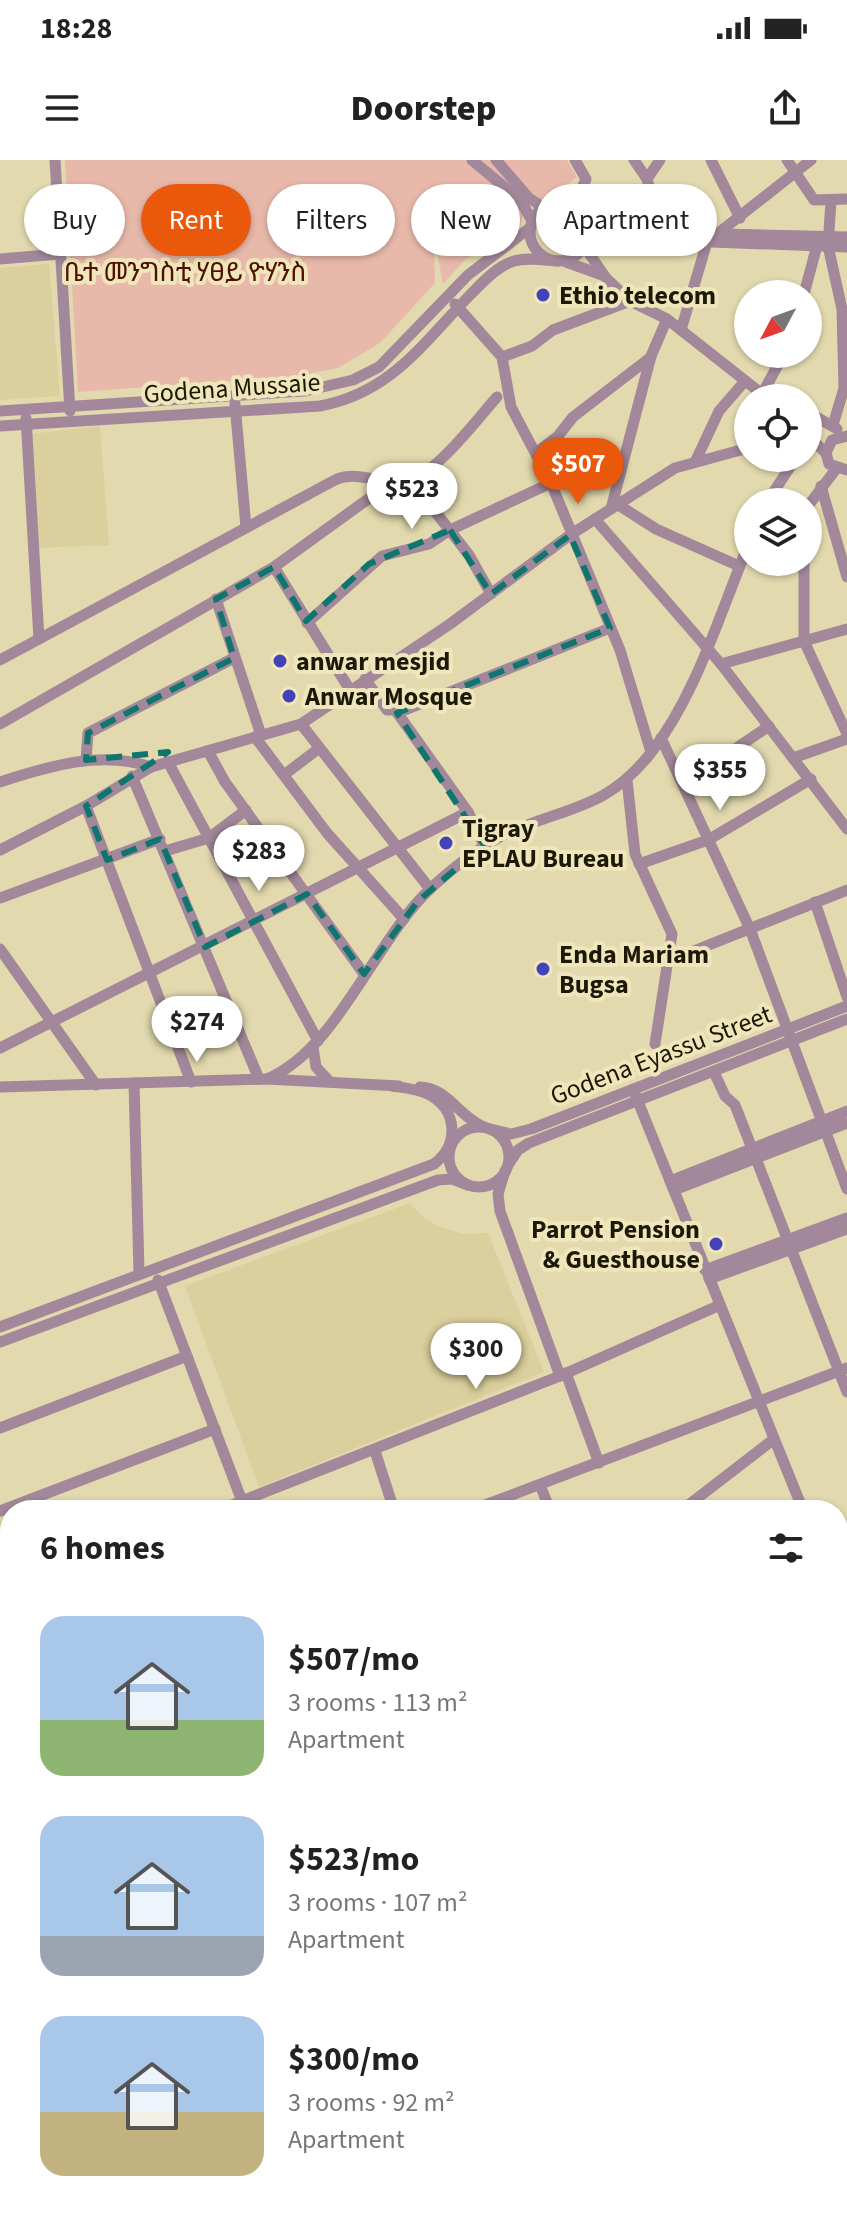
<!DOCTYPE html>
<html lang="en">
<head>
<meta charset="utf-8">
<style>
  :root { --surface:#fff; --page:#f2f2f2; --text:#222; --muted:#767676; --accent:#ea580c }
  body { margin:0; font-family:"Source Sans 3","Noto Sans Ethiopic",sans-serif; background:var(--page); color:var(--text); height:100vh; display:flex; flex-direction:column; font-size:30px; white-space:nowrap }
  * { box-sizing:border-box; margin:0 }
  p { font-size:26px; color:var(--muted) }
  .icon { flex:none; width:44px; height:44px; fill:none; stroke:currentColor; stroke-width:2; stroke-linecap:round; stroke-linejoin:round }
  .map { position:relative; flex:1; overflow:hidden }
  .drawer { position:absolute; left:0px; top:1340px; width:848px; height:714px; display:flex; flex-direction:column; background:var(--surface); border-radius:32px 32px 0 0; box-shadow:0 2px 6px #0004 }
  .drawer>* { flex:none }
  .hud { position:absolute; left:24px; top:24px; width:800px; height:72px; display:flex; gap:16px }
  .needle { width:52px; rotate:229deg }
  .controls { position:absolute; left:734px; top:120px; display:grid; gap:16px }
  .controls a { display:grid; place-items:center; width:88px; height:88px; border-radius:50%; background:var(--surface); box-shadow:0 2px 6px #0004; font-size:40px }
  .price { position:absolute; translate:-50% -68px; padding:0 18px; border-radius:28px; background:#fff; color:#222; font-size:26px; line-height:52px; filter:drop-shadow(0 2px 4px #0008) }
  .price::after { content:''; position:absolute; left:50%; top:48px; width:24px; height:18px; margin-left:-12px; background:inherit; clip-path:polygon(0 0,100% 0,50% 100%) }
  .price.on { background:var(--accent); color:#fff }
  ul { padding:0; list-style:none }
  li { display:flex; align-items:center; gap:24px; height:200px; padding:0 40px }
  li span { display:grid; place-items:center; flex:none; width:224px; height:160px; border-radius:24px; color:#555 }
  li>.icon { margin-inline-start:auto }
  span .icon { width:96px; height:96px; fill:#fffc; stroke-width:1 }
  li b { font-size:34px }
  h2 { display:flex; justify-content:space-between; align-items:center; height:96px; padding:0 40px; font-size:34px }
  .pill { padding:0 28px; border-radius:36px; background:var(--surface); box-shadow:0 2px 6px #0004; font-size:28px; line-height:72px }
  .pill.on { background:var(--accent); color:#fff }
  .status { display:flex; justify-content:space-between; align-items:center; height:56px; padding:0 40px; background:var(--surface); direction:ltr }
  .status svg { height:22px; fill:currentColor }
  header { display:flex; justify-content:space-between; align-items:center; height:104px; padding:0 40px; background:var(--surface); font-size:36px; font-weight:800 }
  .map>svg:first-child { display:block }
  .built { fill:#dbcf9d }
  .green { fill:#e8b9ab }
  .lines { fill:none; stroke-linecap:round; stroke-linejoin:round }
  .minor { stroke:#a2889a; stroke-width:11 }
  .marked { fill:none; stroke:#0f766e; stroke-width:6; stroke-dasharray:16 10; stroke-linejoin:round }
  .poi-dot { fill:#4442b8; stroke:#f0e6bb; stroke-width:3 }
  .labels { text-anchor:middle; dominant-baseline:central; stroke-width:8; stroke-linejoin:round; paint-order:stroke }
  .park-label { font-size:26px; fill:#4e1100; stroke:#f0e6bb }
  .poi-label { font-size:26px; font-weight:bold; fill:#1c1908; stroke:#f0e6bb; text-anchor:start }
  .street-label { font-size:26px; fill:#1c1908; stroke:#f0e6bb }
</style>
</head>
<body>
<div class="status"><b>18:28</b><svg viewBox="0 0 49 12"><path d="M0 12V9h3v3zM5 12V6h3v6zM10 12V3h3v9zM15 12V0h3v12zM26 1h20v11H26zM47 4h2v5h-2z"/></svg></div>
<header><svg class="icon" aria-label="menu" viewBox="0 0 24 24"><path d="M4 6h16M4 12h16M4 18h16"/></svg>Doorstep<svg class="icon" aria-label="share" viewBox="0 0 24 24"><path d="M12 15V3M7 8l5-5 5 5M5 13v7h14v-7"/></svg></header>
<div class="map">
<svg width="847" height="2053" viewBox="0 0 847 2053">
  <rect width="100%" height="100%" fill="#e2d9ae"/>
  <g class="built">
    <path d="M49 104 60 236 0 240V108Z"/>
    <path d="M100 266 109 385 37 388 31 274Z"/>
    <path d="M410 1043 425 1059 443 1068 464 1074 488 1073 544 1212 259 1327 185 1126Z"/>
    <path d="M0 1804 10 1831V2044H91L94 2053H0Z"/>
  </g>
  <path class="green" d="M65 0H567L577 17 549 39 535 43 524 54 518 68 466 99 443 124 434 76 435 123 380 183 338 208 297 216 78 232Z"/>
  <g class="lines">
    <g class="minor">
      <path d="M55 0 70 251"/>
      <path d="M472 0 521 41 532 61"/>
      <path d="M496 0 529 38 544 48"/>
      <path d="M634 0 647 19 664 77"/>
      <path d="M711 0 740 58"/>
      <path d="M787 0 814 40 847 39"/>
      <path d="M647 19 660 0"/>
      <path d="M831 41 828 86 842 149 844 228 833 265"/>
      <circle cx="559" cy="72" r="29"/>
      <path d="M573 47 586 19 575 0"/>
      <path d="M585 60 605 71 847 77"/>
      <path d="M586 84 603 78 847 87"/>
      <path d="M584 86 606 118 630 141 667 159 767 238"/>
      <path d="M0 99 60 94"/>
      <path d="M566 102 602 115"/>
      <path d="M804 134 819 78"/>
      <path d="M455 144 502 197 511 247 551 323 620 490 651 592"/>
      <path d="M681 170 707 82 811 0"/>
      <path d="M502 197 532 186 553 170 630 141"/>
      <path d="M762 234 784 194"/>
      <path d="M235 244 246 367"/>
      <path d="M0 251 305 231 353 220 379 207 468 115 531 67"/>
      <path d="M808 252 837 269"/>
      <path d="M26 258 39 479"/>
      <path d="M0 266 320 246C391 233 423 183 470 135 483 122 496 107 514 101 528 97 543 100 557 101"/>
      <path d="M808 276 826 293"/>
      <path d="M847 276 832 280 826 293 829 304 847 310"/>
      <path d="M536 293 558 276 573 257 651 197"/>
      <path d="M696 300 719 251 745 221"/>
      <path d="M821 326 847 417"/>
      <path d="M423 336 469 395 491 434"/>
      <path d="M767 342 796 298"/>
      <path d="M617 344 656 369 739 406"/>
      <path d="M808 346 836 309"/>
      <path d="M611 349 651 196 667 159"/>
      <path d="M595 359 721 504 847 669"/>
      <path d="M804 402V481L847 574"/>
      <path d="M274 407 350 530"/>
      <path d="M216 439 261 575"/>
      <path d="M307 463 382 396 429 384 450 370 551 323"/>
      <path d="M0 500 335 320C358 310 379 324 403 322 433 319 477 259 497 237"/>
      <path d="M721 504 847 469"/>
      <path d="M365 519 387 550H405L610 468"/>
      <path d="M396 551 468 652 484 685"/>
      <path d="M0 564 274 407 393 321"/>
      <path d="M301 564 430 729"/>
      <path d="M255 577 327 673 404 759"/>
      <path d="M661 578 750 769 847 1029"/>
      <path d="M208 591 225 622 364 814"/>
      <path d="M793 598 847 579"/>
      <path d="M86 600 88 573 234 498"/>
      <path d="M168 602 318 881"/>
      <path d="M284 615 318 589"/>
      <path d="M132 616 259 919"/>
      <path d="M627 620 635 694 672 774 655 884"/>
      <path d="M0 622C49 606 102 590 151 607"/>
      <path d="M685 623 769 566"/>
      <path d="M86 646 191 922"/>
      <path d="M0 690 86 646 151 607 301 564 450 464 570 375 675 308 748 288"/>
      <path d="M165 691 209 678 246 650"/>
      <path d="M639 704 708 680 811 619"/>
      <path d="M0 738 160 679"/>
      <path d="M815 742 847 837"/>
      <path d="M0 789 96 925"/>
      <path d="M671 800 847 730"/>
      <path d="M313 887 316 907 329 921"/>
      <path d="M0 888 468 652"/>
      <path d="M714 912 725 936 735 945 847 1232"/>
      <path d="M267 919C338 889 374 781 431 728 455 706 480 686 510 672 569 646 606 649 650 594 697 534 719 455 748 386"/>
      <path d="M134 923 139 1112"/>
      <path d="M0 927 267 919 399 926"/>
      <path d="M420 927C448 928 459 957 484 967"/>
      <path d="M633 929 803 1350"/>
      <path d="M847 951 670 1021 674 1030 847 963"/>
      <circle cx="479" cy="997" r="30"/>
      <path d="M490 969 511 974 531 969 847 846"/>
      <path d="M508 1005 518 990 529 983 847 859"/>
      <path d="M505 1011 498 1034 500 1051 560 1216"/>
      <path d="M705 1110 847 1058"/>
      <path d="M709 1119 847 1069"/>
      <path d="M158 1120 242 1341"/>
      <path d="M0 1167 434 1004C459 985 458 951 430 935 418 929 405 928 392 926"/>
      <path d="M0 1182 438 1020 452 1019 467 1025"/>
      <path d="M566 1213 599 1303"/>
      <path d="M0 1268 187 1196"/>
      <path d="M375 1291 394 1350"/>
      <path d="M540 1325 550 1350"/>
      <path d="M219 1350 560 1216 720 1145"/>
      <path d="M472 1350 847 1208"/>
      <path d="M682 1350 774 1279"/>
      <path d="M0 1351 215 1269"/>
      <path d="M838 1374 847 1371"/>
      <path d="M838 1386 847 1383"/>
      <path d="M0 1435 10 1431"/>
      <path d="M838 1438 847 1460"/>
      <path d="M0 1518 10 1514"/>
      <path d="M838 1537 847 1534"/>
      <path d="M838 1545 847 1542"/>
      <path d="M0 1606 10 1601"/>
      <path d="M0 1686 10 1682"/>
      <path d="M0 1763 10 1788"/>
      <path d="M838 2037 847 2033"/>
      <path d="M109 2044 112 2053"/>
      <path d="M316 2044 321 2053"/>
      <path d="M508 2044 512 2053"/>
      <path d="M183 2053 204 2044"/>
      <path d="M385 2053 405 2044"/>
      <path d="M802 2053 822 2044"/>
    </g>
  </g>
  <path class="marked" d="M450 370 491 434 570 375 610 468 397 553 484 685 418 741 364 814 307 734 205 787 160 679 107 700 86 646 168 592 86 600 88 573 234 498 216 439 274 407 306 461 369 404Z"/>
  <g class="poi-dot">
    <circle cx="543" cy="135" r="8"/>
    <circle cx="280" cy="501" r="8"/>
    <circle cx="289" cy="536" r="8"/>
    <circle cx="446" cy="683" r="8"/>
    <circle cx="543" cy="809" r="8"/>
    <circle cx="716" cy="1084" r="8"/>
  </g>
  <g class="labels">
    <g class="park-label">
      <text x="185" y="112">ቤተ መንግስቲ ሃፀይ ዮሃንስ</text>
    </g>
    <g class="poi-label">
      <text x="559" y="135">Ethio telecom</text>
      <text x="296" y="501">anwar mesjid</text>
      <text x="305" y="536">Anwar Mosque</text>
      <text x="462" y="668">Tigray<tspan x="462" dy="30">EPLAU Bureau</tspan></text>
      <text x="559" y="794">Enda Mariam<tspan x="559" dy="30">Bugsa</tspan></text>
      <text x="700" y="1069" text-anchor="end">Parrot Pension<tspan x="700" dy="30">&amp; Guesthouse</tspan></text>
    </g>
    <g class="street-label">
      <text transform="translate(232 228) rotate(-4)">Godena Mussaie</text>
      <text transform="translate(661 895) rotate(-21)">Godena Eyassu Street</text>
    </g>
  </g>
</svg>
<div class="controls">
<a><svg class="needle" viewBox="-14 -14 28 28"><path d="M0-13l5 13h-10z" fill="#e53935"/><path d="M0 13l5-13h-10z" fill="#767676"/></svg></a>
<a><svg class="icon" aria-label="locate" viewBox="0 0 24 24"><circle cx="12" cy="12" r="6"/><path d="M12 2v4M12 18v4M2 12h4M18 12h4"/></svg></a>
<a><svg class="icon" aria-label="layers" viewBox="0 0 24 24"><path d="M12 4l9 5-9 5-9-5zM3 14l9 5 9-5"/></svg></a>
</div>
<b class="price on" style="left:578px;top:346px">$507</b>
<b class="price" style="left:412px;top:371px">$523</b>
<b class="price" style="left:720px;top:652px">$355</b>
<b class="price" style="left:259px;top:733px">$283</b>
<b class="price" style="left:197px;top:904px">$274</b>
<b class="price" style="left:476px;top:1231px">$300</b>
<div class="hud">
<a class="pill">Buy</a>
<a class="pill on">Rent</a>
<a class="pill">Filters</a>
<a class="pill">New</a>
<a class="pill">Apartment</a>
</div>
<section class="drawer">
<h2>6 homes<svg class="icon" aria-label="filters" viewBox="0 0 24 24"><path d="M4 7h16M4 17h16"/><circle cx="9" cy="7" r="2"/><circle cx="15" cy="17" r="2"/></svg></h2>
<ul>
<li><span style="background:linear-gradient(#a9c7e8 65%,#8fb573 0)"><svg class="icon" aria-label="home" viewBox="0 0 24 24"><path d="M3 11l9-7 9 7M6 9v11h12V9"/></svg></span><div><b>$507/mo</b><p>3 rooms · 113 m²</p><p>Apartment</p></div></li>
<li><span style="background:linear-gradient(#a9c7e8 75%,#9aa5b1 0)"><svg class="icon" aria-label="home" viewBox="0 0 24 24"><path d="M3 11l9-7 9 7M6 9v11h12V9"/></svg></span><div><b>$523/mo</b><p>3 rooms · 107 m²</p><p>Apartment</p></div></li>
<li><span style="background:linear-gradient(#a9c7e8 60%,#c2b280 0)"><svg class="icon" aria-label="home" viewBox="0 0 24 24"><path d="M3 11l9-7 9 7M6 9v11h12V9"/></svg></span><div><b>$300/mo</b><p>3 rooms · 92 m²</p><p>Apartment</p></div></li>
</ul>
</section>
</div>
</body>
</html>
